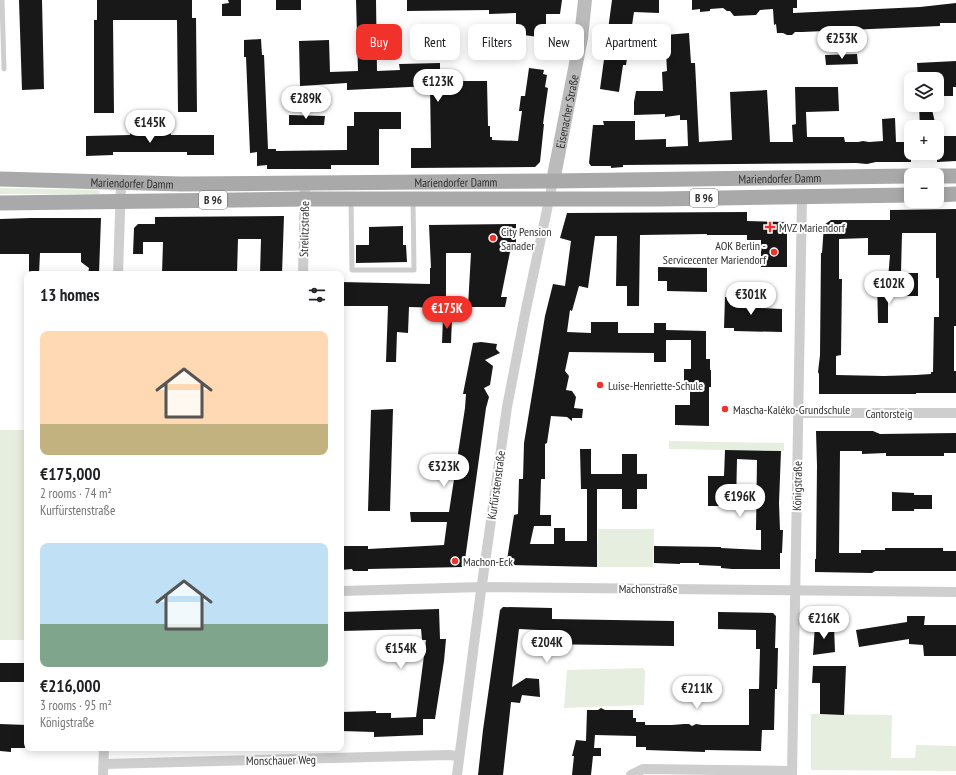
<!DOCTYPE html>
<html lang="en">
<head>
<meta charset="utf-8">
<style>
  :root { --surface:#fff; --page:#f2f2f2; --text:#202124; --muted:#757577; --accent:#f0322b }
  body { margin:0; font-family:"PT Sans Narrow",sans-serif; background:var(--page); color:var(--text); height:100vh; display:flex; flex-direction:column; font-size:15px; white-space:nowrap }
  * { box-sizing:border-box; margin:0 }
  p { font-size:13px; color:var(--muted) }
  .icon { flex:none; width:22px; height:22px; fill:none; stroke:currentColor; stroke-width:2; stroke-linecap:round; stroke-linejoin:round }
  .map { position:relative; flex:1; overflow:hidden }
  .sheet { position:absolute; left:24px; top:271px; width:320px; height:480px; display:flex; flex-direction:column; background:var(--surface); border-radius:8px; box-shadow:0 2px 10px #0003 }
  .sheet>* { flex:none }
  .hud { position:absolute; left:356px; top:24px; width:380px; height:36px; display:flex; gap:8px }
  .buttons { position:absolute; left:904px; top:72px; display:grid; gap:8px }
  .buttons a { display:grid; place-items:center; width:40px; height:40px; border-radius:8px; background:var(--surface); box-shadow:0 2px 10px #0003; font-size:20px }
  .price { position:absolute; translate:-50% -34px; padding:0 9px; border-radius:14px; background:#fff; color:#222; font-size:13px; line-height:26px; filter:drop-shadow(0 1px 2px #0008) }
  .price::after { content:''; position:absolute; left:50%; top:24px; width:12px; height:9px; margin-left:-6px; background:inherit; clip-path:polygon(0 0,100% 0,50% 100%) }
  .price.active { background:var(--accent); color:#fff }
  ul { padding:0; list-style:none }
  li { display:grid; align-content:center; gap:8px; height:212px; padding:0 16px }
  li span { display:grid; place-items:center; height:124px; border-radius:8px; color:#555 }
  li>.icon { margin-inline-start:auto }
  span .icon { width:72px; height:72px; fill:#fffc; stroke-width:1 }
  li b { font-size:17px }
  h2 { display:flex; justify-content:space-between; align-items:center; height:48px; padding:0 16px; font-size:17px }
  .chip { padding:0 14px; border-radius:8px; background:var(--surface); box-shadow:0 2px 10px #0003; font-size:14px; line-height:36px }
  .chip.active { background:var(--accent); color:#fff }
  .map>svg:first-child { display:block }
  .green { fill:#e5eedf }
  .building { fill:#181818; fill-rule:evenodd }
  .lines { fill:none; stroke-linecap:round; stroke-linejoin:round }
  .lane { stroke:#cecece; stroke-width:5 }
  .street { stroke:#cecece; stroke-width:10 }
  .secondary { stroke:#bbb; stroke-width:14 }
  .primary { stroke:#a9a9a9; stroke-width:15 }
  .poi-dot { fill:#f0322b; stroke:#fff; stroke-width:1.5 }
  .labels { text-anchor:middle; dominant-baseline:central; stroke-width:4; stroke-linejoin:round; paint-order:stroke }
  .shield { fill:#fff; stroke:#6f6f6f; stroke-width:1 }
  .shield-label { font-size:11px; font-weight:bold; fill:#313131 }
  .street-label { font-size:12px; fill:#313131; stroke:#fff }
  .poi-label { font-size:12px; fill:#313131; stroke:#fff; text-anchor:start }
</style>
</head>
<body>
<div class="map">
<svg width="956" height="775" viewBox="0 0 956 775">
  <rect width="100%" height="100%" fill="#fff"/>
  <g class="green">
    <path d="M0 188 99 190 100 194H0Z"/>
    <rect x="0" y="430" width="27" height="210"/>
    <path d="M669 441 784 443V451L669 449Z"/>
    <path d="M598 529H654L653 567H597Z"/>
    <path d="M643 668 645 671 644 705 564 708 567 670Z"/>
    <path d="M811 714 892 715 891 758H915L916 745 956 746V771L811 770Z"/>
  </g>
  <g class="building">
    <path d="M19 0H42L44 89 22 90Z"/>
    <path d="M97 0H192V18H196L197 112H178L177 20H113L114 113H94V20H97Z"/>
    <path d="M228 0H241V16H222V4L229 3Z"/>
    <rect x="276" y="0" width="25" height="10"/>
    <path d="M356 0H376L377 71 400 70 399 64 440 63V81H487L488 126H490V137H492V140L518 141 522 111H519L521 96H525L529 68 544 70 543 74 547 75 545 87 548 88 543 124H544L540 162 535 167 411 168V148H431L430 86 347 90V83L300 86 299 41 329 40 330 72 358 71Z"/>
    <path d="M407 0H562L560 14H546V38L516 34V13L489 14V10L407 11Z"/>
    <path d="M612 0H659V13L634 12 626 65H623L619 92 600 89Z"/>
    <path d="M692 0H797V8H793V13L920 7 956 3V23H940V26L802 32H795L792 35H787L783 33H777L776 24 774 25 773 9 760 10 756 15 734 16 730 11H727L723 8 710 9V11L700 12V9L692 10Z"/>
    <path d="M689 33 691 63H695L699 142 732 140 730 92 767 90 770 142H793L792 125 796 124 795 87H838L839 111 806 112 807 137H844L845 142H858L863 141 869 142 883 141 882 119 895 118 896 142H911V162H876L867 164 856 163 623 165V167L611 168V166H591L589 163 593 125H604L603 121H635V140L666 139V147L688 146 687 120H680V115L665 117V114L634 115V102L636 91H663L662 72 667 71 665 35Z"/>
    <path d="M261 39 262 55H264L268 149H276V151L347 150V126H354V112H401V129H379V165H331V169H267V165L257 166V152L250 153 246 57H244V40Z"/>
    <path d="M857 54 858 64 826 65 825 55Z"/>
    <path d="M956 61V87H953V96H937V79H918L917 63Z"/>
    <path d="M919 105H931L936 127H920Z"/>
    <path d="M289 115 325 116 324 125H289Z"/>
    <path d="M162 132H170L171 135H214V155H187V152H113V155L86 156V136L130 135V133Z"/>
    <path d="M937 136H956V161L937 162Z"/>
    <path d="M956 209V326H954V371H956V393H916V394H819V374L818 372 820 355 821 253H822L824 225 831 220H890V210ZM902 233H936V278H939V317H934L933 372H931V374L916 375 884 376 836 375V356L841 355 842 279H839V239L868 238V255H890L888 279H877L878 323H888V296H918V273H901Z"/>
    <path d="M747 212V221L787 222V267H761V240H747V235H707V234L640 235 639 306H627V286H616L617 236H595L588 288 579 286 572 311 570 310 567 332 591 333V322H618V333H654V323H666V330L706 331V359H710V370H711V387H709V426L675 425V405H690V387H684V369H691V340H666V362H654V353L569 352 565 371 569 376 566 390 572 391 576 397 574 408 583 409 582 418H572V421L567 417 551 416 547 443 545 444V479H541L540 515H551V526H534L530 544H554V528H565V541H587V489H581L580 449H591V474H622V454H637V474H647V489H637V509H622V489H597V567L510 565 507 560 514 515 518 514 519 479H523L524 443 545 316 553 284 565 286 571 241 560 238 567 213Z"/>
    <path d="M284 216 282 274H260L261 239H238L237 274H162L163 242H143V254H133L134 228 138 224H155V217Z"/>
    <path d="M31 218H101L99 274H88L89 268 81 262V253H40L39 274H29V254H0V219Z"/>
    <path d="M516 224V252H510L501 297H507L505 307H468L471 253H446V308L409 307 408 333 397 332 396 362H386L388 306H341V282L430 284V268H431L429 225Z"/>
    <path d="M403 226V245H406L407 262 356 263V245H369V227Z"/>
    <path d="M658 267 707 268V292L667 291V281H658Z"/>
    <path d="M725 297 760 298V308L782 309V332L734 331V328H724Z"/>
    <path d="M443 318H452L451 343H442Z"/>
    <path d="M481 342 497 344 496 349 500 353 485 360 493 366 490 385 484 388 489 397 486 408 464 567 368 569V571H353L352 569 341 570V546H368V549L444 545 447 522H411L410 512H449L465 408 466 394H463L473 343Z"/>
    <path d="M393 409 390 511H368L371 410Z"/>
    <path d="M816 431H873L880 434 956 433V453H944V456H886V453L862 454V451H840L839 553H861V550H885V548H943V551H956V571H875L872 573 815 572V559H816L817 466Z"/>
    <path d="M725 450 781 451 779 503 780 530H783L782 553H780V569H732L721 568V566L699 565V563H680V564L654 563V546L721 547V548L761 550V530H756L757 460 737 459 736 506H708V476H724Z"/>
    <path d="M892 492 914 493V495H932V509H914V511H892Z"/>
    <path d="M503 607 552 608V619L674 621V646L540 644V630L519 629 512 687 526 678 539 679 540 697 522 695 520 703 511 702 503 775H478L483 730 500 610Z"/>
    <path d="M439 609 440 639H446L444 661 435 719H423V735L374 737V732L341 731V712L376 711V713H391V718L416 717 426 640H422L421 629 341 631V612Z"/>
    <path d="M718 612 773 613 776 616 775 648H778L777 689H775L774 730H762L761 751 705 750V752L646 750V747H636V736L595 735 594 748H601V756H593L591 775H572L574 756H572L576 740 586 741 587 710H598L601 708 605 710H633V718H636V722H645V725H672L684 724H689L692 726 696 724 702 725H749V689H759L760 649H756V630L718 629Z"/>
    <path d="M907 616H925L924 625H956V656H924L923 645 909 644V639L859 647 856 630 907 622Z"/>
    <path d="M815 625 834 626 835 652 813 655Z"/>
    <rect x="0" y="663" width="27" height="19"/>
    <path d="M813 666H846L844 715 820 714V683H812Z"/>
    <path d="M0 724 27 725V740H25V748H11V752L0 751Z"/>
  </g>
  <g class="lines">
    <g class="lane">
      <path d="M2 0 4 69"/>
      <path d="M351 200 352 270H414L413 200"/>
    </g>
    <g class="street">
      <path d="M118 274 121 182"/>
      <path d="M303 274 305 183"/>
      <path d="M798 413H956"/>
      <path d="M341 591 482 587 956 592"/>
      <path d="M104 764 448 755 459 756"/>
      <path d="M103 775 104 748"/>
      <path d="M457 775 480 598 507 407 525 314 553 181"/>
      <path d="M631 775 643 769 792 771"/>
      <path d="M792 775 802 197"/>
    </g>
    <path class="secondary" id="s1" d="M553 181 581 38 585 0"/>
    <g class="primary">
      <path d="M937 176H956"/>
      <path id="s2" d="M0 179 181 184 553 181 911 176"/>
      <path d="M937 195 956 194"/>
      <path d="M0 203 304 199H660L911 195"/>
    </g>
  </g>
  <g class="poi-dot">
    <path d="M768 221h4v4h4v4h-4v4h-4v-4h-4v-4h4z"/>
    <circle cx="493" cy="238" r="4"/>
    <circle cx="774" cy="252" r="4"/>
    <circle cx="600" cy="385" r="4"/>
    <circle cx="725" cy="409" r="4"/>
    <circle cx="455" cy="561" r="4"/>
  </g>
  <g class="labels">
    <g class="shield">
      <rect x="690" y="189" width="28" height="18" rx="3"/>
      <rect x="199" y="191" width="28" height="18" rx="3"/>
    </g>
    <g class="shield-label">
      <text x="704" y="198">B 96</text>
      <text x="213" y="200">B 96</text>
    </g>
    <g class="street-label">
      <text stroke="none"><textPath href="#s1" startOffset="71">Eisenacher Straße</textPath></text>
      <text stroke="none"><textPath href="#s2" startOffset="780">Mariendorfer Damm</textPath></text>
      <text stroke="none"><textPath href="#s2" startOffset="132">Mariendorfer Damm</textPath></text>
      <text stroke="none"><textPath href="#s2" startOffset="456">Mariendorfer Damm</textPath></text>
      <text transform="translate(304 229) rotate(-89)">Strelitzstraße</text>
      <text x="889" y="413">Cantorsteig</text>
      <text transform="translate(496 485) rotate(-82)">Kurfürstenstraße</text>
      <text transform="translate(797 486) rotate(-89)">Königstraße</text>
      <text x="648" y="588">Machonstraße</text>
      <text transform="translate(281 760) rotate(-1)">Monschauer Weg</text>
    </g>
    <g class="poi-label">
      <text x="779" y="227">MVZ Mariendorf</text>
      <text x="501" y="231">City Pension<tspan x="501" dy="14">Sanader</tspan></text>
      <text x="766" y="245" text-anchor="end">AOK Berlin -<tspan x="766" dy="14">Servicecenter Mariendorf</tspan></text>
      <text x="608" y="385">Luise-Henriette-Schule</text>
      <text x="733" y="409">Mascha-Kaléko-Grundschule</text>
      <text x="463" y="561">Machon-Eck</text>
    </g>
  </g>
</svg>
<div class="buttons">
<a><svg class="icon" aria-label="layers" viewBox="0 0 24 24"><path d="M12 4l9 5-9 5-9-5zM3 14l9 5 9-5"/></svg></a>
<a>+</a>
<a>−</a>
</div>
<b class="price" style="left:842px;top:60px">€253K</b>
<b class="price" style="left:438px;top:103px">€123K</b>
<b class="price" style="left:306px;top:120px">€289K</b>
<b class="price" style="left:150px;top:144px">€145K</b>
<b class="price" style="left:889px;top:305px">€102K</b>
<b class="price" style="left:751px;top:316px">€301K</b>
<b class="price active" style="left:447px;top:330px">€175K</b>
<b class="price" style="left:444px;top:488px">€323K</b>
<b class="price" style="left:740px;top:518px">€196K</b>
<b class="price" style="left:824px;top:640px">€216K</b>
<b class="price" style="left:547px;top:664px">€204K</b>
<b class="price" style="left:401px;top:670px">€154K</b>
<b class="price" style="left:697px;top:710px">€211K</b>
<div class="hud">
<a class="chip active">Buy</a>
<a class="chip">Rent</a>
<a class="chip">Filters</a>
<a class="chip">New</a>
<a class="chip">Apartment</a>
</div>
<section class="sheet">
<h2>13 homes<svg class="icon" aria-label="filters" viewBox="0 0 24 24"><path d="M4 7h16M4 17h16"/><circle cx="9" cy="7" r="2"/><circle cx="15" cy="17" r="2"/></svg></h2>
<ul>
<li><span style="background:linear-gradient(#ffd9b3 75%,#c2b280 0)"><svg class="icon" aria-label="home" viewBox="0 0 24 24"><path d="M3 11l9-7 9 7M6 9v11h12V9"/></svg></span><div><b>€175,000</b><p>2 rooms · 74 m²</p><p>Kurfürstenstraße</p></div></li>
<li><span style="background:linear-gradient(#bfe0f5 65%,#7fa58c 0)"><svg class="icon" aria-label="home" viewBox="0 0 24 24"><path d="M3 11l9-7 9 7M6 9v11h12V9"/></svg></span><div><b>€216,000</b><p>3 rooms · 95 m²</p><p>Königstraße</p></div></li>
</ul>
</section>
</div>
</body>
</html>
